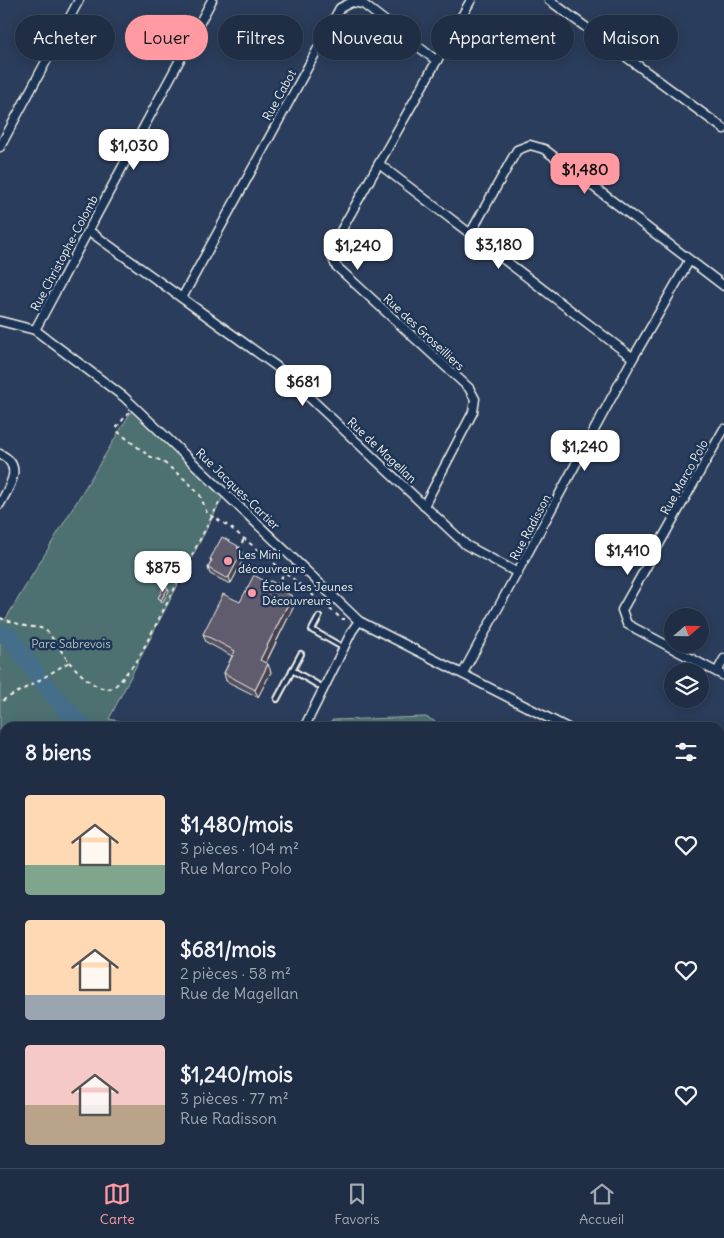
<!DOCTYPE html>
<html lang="fr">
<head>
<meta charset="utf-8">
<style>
  :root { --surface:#202e45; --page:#28364c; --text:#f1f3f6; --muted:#a2a8b3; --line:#3d4a5e; --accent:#ff9aa2 }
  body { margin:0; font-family:Delius,sans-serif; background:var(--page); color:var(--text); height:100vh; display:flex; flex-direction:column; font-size:19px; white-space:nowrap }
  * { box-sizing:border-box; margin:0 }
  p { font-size:16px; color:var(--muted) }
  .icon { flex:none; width:28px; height:28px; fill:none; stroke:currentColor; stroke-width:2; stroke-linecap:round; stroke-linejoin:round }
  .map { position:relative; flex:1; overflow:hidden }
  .panel { position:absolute; left:0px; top:722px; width:725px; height:446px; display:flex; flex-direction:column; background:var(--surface); border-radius:15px 15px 0 0; box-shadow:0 2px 12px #0003,0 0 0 1px var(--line) }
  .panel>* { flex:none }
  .banner { position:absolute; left:15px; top:15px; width:695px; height:45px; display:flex; gap:10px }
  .needle { width:32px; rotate:70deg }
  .buttons { position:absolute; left:664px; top:608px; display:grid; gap:10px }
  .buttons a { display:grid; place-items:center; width:45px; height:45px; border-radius:50%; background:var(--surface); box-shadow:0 2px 12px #0003,0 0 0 1px var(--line); font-size:25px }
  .price { position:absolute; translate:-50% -42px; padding:0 11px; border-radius:10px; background:#fff; color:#222; font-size:16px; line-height:32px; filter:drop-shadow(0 1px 2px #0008) }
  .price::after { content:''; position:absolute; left:50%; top:30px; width:15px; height:11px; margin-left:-8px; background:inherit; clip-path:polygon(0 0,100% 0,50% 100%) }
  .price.selected { background:var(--accent); color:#111 }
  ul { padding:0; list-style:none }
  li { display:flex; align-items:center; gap:15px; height:125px; padding:0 25px }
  li span { display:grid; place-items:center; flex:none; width:140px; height:100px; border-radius:5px; color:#555 }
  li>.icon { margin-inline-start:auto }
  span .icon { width:60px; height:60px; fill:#fffc; stroke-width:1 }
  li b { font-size:21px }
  h2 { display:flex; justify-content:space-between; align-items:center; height:60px; padding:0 25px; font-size:21px }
  .chip { padding:0 18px; border-radius:22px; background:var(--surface); box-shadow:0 2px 12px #0003,0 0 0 1px var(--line); font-size:18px; line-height:45px }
  .chip.selected { background:var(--accent); color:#111 }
  .menu { display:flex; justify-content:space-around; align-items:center; height:70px; border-top:1px solid var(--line); background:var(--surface); font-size:14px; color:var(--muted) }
  .menu a { display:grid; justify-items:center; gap:2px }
  .menu .selected { color:var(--accent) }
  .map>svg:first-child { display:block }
  .green { fill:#4d6f70; stroke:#a0b0ac }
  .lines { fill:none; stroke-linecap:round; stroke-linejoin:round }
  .river { stroke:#446e8b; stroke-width:18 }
  .lane-casing { stroke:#f4f1e8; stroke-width:8 }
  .street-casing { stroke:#f4f1e8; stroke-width:11 }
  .path { stroke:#f4f1e8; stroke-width:2; stroke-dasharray:4 4; stroke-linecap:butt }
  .lane { stroke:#1d3557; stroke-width:4 }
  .street { stroke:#1d3557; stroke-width:8 }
  .wall { fill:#534f5f; stroke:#f4f1e8 }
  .shaded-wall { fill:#44404d; stroke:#f4f1e8 }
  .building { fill:#615c6e; stroke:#f4f1e8 }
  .poi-dot { fill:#ff9aa2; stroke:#1d3557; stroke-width:2 }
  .labels { text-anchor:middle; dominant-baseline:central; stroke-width:5; stroke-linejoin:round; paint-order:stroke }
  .street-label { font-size:12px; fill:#f4f1e8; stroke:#1d3557 }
  .poi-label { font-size:12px; fill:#f4f1e8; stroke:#1d3557; text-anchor:start }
  .park-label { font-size:12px; fill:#bac4be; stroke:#1d3557 }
</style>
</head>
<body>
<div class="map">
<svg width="724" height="1168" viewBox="0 0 724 1168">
  <rect width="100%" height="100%" fill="#2b3d5c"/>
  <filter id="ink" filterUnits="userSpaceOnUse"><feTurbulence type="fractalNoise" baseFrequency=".02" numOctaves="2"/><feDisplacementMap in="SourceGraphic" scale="10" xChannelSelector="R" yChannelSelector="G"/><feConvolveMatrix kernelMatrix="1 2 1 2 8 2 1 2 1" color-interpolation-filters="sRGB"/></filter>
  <g filter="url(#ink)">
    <g class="green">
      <path d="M134 407 225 493 109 719 148 727 5 728V809L0 806V618L5 620Z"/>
      <path d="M426 717 446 727H324L333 720Z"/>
      <path d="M407 1164H484L482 1168H405Z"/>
    </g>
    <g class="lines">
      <g class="river">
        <path d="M0 633 11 638 36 673"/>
        <path d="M43 682 71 715 84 728"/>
        <path d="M463 1168 465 1164"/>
      </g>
      <g class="lane-casing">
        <g id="lane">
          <path d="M319 617 312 630 344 648"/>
          <path d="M292 670 323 688"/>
          <path d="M277 699 301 654"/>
        </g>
      </g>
      <g class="street-casing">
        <g id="street">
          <path d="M549 0 724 129"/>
          <path d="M0 147 79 0"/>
          <path d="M379 164 633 358"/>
          <path d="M89 231 276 366 466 545 518 573"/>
          <path d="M470 234 517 150 530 145 544 149 724 286"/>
          <path d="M182 298 340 8 352 2 363 4 437 61"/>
          <path d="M0 321 35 330 124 397 359 621 568 728"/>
          <path d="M35 330 212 0"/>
          <path d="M724 429 622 610 627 624 724 676"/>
          <path d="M0 454C25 466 9 487 0 504"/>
          <path d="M424 506 473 412 475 399 469 388 336 266 332 256 333 245 471 0"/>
          <path d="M717 672 724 659"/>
          <path d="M463 673 633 358 689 261"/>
          <path d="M304 728 352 631 359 621"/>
          <path d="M720 819 724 811"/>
          <path d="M720 947H724"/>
          <path d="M0 966 5 957"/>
          <path d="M720 1062H724"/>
          <path d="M0 1097 5 1100"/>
          <path d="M133 1164 141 1168"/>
          <path d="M661 1166 675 1168"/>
          <path d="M174 1168 177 1164"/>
          <path d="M327 1168 329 1164"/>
          <path d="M550 1168V1164"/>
        </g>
      </g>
      <g class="path">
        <path d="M129 412 117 427V431L149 456 162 461 188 482 200 495 207 513 230 527 342 619H345"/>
        <path d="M238 550 244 539"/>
        <path d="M277 586 285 571"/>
        <path d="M0 618 25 626 41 628 48 632 69 662 33 684 5 699 0 703"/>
        <path d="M69 662C78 671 100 697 115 686 123 680 127 670 136 663L220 501"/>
        <path d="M720 790 724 783"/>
      </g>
      <use href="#lane" class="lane"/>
      <use href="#street" class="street"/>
    </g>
    <g class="wall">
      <path d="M239 549 241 550 244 558 231 583H228L210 574 208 568 211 562 210 559Z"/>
      <path d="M146 562 161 568 159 571 147 565Z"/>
      <path d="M279 589 292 596 295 604 266 663 271 672 258 697 226 681 224 673 232 656 206 642 203 634 240 602Z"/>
    </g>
    <g class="shaded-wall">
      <path d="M242 552 244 558 231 583 229 577Z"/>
      <path d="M168 588 169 591 162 603 161 600Z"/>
      <path d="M292 596 295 604 263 668 260 660Z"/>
      <path d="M268 664 271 672 258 697 255 690Z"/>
    </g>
    <g class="building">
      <path d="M222 537 238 546 237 548 241 550 242 552 229 577 226 578 208 568 212 560 210 559Z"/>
      <path d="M148 559 160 565 158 568 146 562Z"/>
      <path d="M254 575 266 582 271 581 278 585 279 589 292 596 260 660 268 664 255 690 224 673 235 651 203 634 223 594 240 602Z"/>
      <path d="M164 586 168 588 161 600 158 598Z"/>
    </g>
  </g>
  <g class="poi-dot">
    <circle cx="228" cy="561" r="5"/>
    <circle cx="252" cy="593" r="5"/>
  </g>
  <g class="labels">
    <g class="street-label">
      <text transform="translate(279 95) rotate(-61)">Rue Cabot</text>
      <text transform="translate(64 253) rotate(-62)">Rue Christophe-Colomb</text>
      <text transform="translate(424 332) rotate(43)">Rue des Groseilliers</text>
      <text transform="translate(382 450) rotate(43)">Rue de Magellan</text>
      <text transform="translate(684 477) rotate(-61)">Rue Marco Polo</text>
      <text transform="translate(238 489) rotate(44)">Rue Jacques-Cartier</text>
      <text transform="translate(530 527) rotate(-62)">Rue Radisson</text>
    </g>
    <g class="poi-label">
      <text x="238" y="554">Les Mini<tspan x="238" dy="14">découvreurs</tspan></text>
      <text x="262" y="586">École Les Jeunes<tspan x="262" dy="14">Découvreurs</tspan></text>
    </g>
    <g class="park-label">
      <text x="71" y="643">Parc Sabrevois</text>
    </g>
  </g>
</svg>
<div class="buttons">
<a><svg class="needle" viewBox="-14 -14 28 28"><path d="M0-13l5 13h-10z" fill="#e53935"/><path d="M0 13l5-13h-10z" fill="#a2a8b3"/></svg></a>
<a><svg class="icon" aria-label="layers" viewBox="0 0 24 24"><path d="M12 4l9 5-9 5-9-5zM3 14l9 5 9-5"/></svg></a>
</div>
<b class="price" style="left:134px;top:171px">$1,030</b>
<b class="price selected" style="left:585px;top:195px">$1,480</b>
<b class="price" style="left:499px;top:270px">$3,180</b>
<b class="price" style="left:358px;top:271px">$1,240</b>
<b class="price" style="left:303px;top:407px">$681</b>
<b class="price" style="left:585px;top:472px">$1,240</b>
<b class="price" style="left:628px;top:576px">$1,410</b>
<b class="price" style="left:163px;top:593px">$875</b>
<div class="banner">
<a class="chip">Acheter</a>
<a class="chip selected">Louer</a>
<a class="chip">Filtres</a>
<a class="chip">Nouveau</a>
<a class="chip">Appartement</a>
<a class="chip">Maison</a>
</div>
<section class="panel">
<h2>8 biens<svg class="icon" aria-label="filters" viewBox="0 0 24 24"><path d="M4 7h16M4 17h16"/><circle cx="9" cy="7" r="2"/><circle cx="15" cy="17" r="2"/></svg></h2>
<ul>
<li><span style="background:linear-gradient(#ffd9b3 70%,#7fa58c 0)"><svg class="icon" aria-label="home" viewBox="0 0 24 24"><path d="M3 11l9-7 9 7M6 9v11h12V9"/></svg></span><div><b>$1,480/mois</b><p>3 pièces · 104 m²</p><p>Rue Marco Polo</p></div><svg class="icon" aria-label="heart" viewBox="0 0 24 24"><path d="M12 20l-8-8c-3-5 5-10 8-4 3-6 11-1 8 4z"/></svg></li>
<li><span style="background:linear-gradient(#ffd9b3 75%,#9aa5b1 0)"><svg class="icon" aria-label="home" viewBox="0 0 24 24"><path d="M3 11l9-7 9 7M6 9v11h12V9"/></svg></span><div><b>$681/mois</b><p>2 pièces · 58 m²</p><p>Rue de Magellan</p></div><svg class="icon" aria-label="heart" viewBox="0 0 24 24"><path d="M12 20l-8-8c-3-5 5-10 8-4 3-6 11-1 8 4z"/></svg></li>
<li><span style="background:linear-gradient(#f6c9c9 60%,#b9a48a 0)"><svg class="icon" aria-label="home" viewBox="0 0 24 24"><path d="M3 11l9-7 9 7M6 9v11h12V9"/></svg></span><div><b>$1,240/mois</b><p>3 pièces · 77 m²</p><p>Rue Radisson</p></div><svg class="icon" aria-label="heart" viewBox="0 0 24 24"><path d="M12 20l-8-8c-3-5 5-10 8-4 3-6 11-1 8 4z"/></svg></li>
</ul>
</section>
</div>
<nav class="menu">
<a class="selected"><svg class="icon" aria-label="map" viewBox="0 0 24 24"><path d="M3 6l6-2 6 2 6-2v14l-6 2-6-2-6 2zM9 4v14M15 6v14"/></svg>Carte</a>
<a><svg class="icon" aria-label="saved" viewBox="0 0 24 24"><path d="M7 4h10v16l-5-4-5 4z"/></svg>Favoris</a>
<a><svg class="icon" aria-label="home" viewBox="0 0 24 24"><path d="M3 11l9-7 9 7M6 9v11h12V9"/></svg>Accueil</a>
</nav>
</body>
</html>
